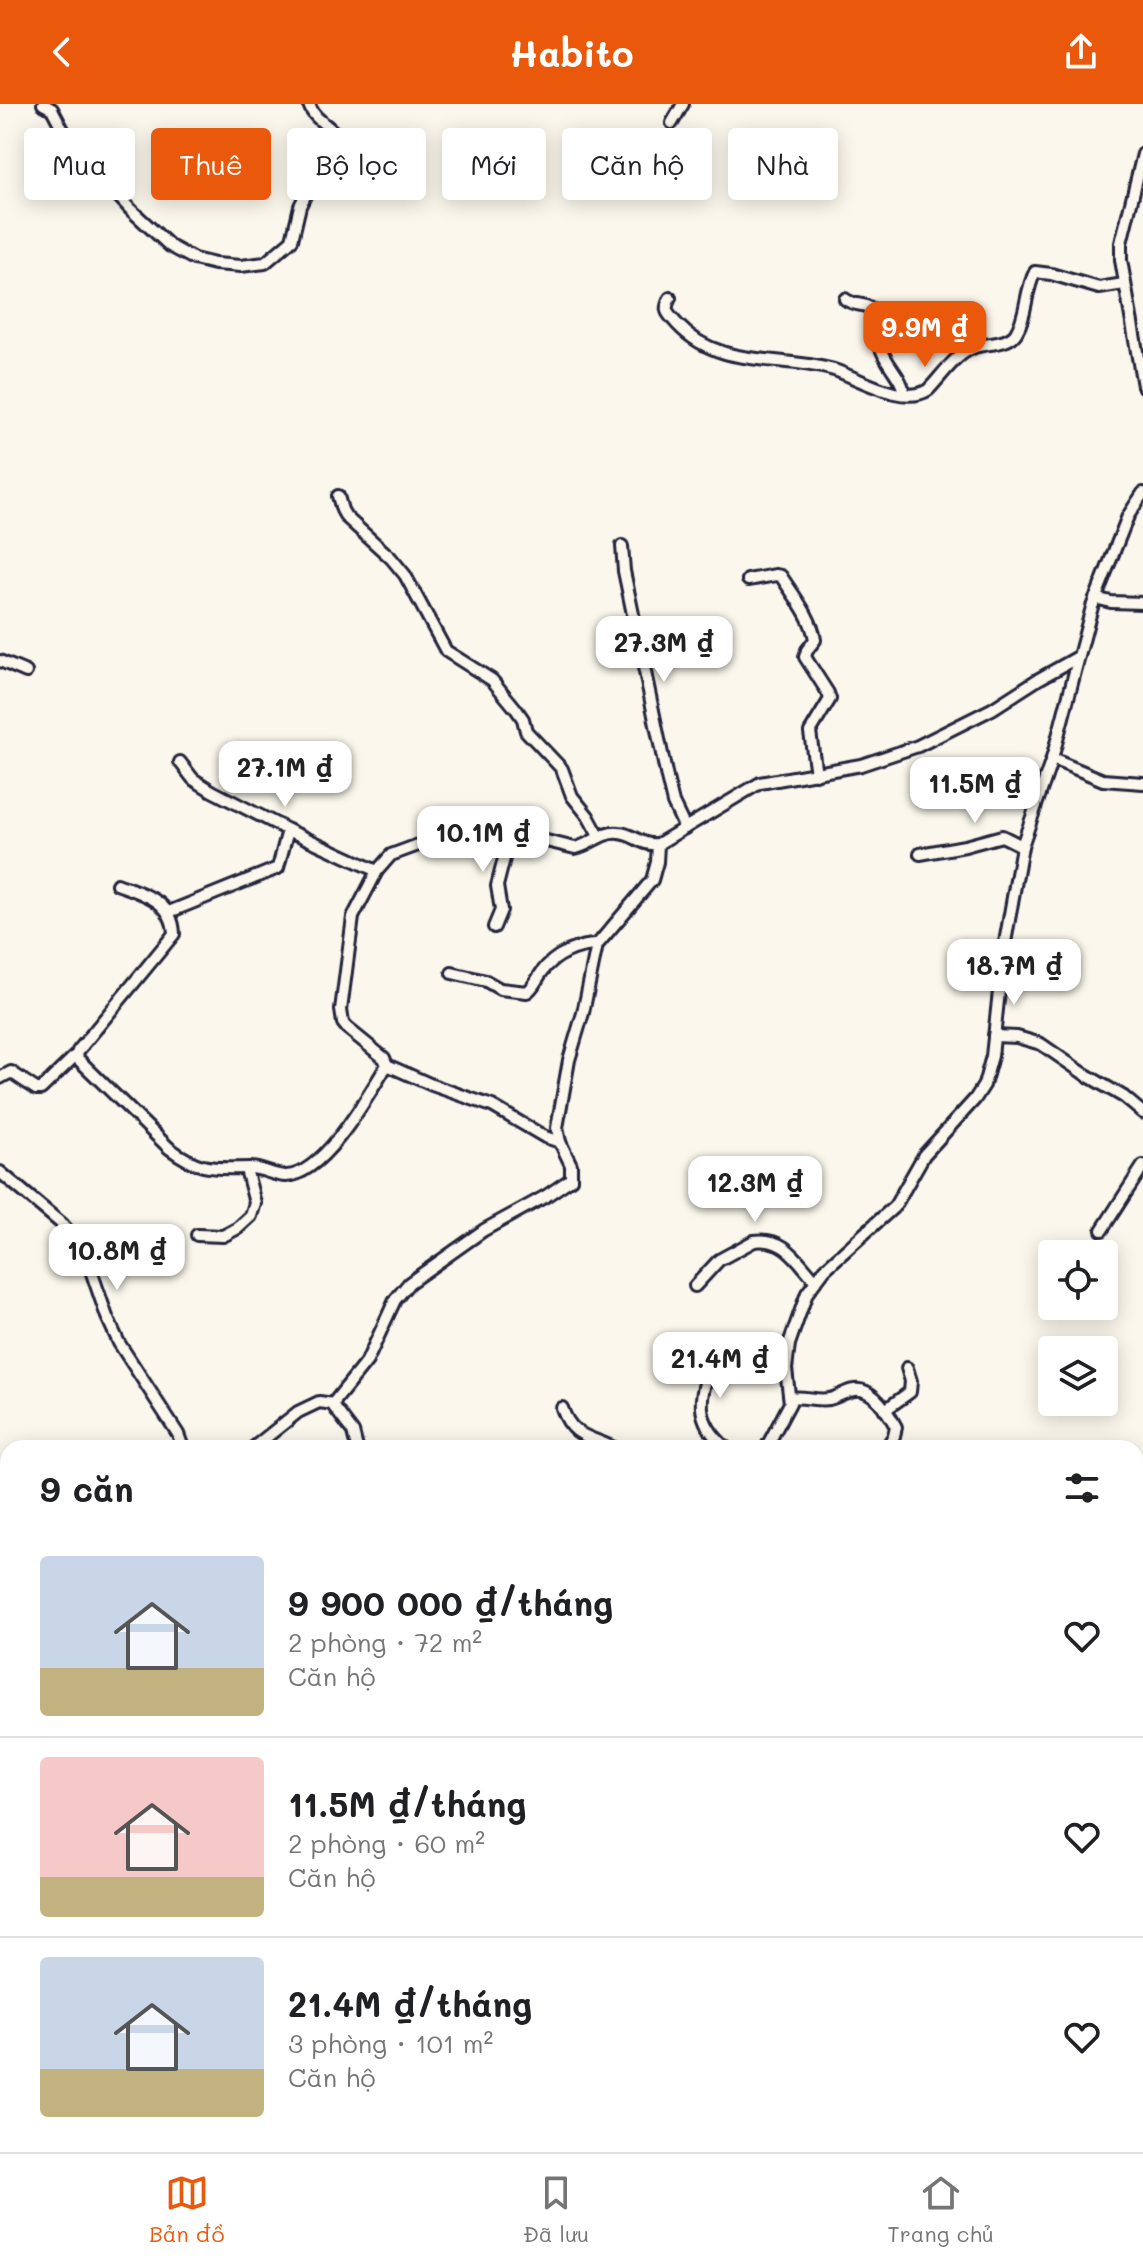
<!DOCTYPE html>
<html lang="vi">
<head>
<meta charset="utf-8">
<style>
  :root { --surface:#fff; --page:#f2f2f2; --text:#202124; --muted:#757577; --line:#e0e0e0; --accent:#ea580c }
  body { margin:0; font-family:Mali,sans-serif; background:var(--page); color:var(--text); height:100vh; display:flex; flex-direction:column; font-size:30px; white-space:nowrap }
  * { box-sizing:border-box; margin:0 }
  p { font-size:26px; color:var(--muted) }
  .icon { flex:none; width:44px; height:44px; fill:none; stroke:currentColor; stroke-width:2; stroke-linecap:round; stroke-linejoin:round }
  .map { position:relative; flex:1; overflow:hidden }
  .sheet { position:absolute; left:0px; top:1336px; width:1144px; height:712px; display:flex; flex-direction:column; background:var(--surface); border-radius:24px 24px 0 0; box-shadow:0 4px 20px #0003 }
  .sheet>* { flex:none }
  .hud { position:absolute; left:24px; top:24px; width:1096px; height:72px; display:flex; gap:16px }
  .fabs { position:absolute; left:1038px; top:1136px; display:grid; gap:16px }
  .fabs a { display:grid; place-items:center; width:80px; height:80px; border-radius:8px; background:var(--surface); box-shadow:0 4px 20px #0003; font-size:40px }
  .price { position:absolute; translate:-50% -68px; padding:0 18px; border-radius:16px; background:#fff; color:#222; font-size:26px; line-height:52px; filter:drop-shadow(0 2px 4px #0008) }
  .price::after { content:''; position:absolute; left:50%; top:48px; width:24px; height:18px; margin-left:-12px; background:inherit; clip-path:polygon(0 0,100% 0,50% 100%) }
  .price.on { background:var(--accent); color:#fff }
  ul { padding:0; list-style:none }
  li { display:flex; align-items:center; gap:24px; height:200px; padding:0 40px }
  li+li { border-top:2px solid var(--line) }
  li span { display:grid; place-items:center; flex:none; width:224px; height:160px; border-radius:8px; color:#555 }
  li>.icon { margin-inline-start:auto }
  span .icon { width:96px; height:96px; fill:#fffc; stroke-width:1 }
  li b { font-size:34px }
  h2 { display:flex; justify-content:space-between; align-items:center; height:96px; padding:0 40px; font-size:34px }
  .tag { padding:0 28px; border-radius:8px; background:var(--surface); box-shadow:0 4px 20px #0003; font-size:28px; line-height:72px }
  .tag.on { background:var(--accent); color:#fff }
  header { display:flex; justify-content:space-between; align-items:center; height:104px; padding:0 40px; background:var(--accent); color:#fff; font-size:36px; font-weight:700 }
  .dock { display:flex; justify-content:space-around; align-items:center; height:112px; border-top:2px solid var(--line); background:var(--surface); font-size:22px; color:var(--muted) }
  .dock a { display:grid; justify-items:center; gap:4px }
  .dock .on { color:var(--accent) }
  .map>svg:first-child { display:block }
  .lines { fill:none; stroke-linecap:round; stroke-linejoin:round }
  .street-casing { stroke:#22223b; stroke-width:16 }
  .secondary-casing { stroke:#22223b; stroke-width:20 }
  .street { stroke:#fbf7ec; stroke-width:10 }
  .secondary { stroke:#fbf7ec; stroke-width:14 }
</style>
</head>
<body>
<header><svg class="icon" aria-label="back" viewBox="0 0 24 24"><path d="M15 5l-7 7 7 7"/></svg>Habito<svg class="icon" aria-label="share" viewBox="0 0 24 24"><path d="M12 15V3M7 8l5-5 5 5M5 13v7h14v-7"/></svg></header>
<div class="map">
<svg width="1143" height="2048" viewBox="0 0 1143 2048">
  <rect width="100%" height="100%" fill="#fbf7ec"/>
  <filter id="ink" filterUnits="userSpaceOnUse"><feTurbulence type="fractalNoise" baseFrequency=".0125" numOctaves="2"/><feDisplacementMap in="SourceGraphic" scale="16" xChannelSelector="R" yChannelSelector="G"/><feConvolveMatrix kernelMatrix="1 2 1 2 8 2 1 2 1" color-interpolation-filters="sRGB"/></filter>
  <g filter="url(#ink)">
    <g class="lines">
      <g class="street-casing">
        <g id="street">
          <path d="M43 0 52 5 70 39 131 106 170 142 194 155 215 160 241 162 265 159 292 136 300 102 315 72 341 44C340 23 314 20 309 0"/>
          <path d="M672 19 683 0"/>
          <path d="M1143 50 1121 139V156L1143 282"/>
          <path d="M670 194C663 208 668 209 677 220 720 266 778 250 834 266 859 274 903 302 928 286 942 272 955 250 975 243 987 239 1008 241 1016 229 1027 211 1025 187 1035 168L1051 170 1099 184 1124 180"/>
          <path d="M845 195C855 203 866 198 874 207 885 218 878 230 881 244 886 261 903 274 904 290"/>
          <path d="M338 392 342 406 346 413 391 454 405 471 446 547 492 576 516 605 523 615 526 627 562 665 572 692 588 712 599 732"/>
          <path d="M622 442 624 467 667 674 673 699 685 724"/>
          <path d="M748 476 776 471 781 472C793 491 812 513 815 536L807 546 805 553 828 589 830 595 810 628 816 670"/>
          <path d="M1095 494 1111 498 1143 499"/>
          <path d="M0 557 26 568"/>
          <path d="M1052 655 1103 676 1143 679"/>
          <path d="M180 658 193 675 212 687 288 726 377 767"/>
          <path d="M920 750 965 742 1002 732 1022 742"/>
          <path d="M117 780C144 790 173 797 174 830L78 947 77 954 169 1044C201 1068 213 1064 250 1064 262 1064 274 1072 286 1072 324 1071 369 990 387 961L384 954 347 924 343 919 341 906 353 813 377 767 391 751 440 733 485 722 575 744C591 741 602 727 619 729 635 730 640 742 658 740L760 679 861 661 918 642 992 605 1037 576 1078 553"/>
          <path d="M169 808 278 764 288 726"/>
          <path d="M494 823 501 806 497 782 511 727"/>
          <path d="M452 869 486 877 500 885 527 888C534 883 536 876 542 868 554 851 577 841 597 841"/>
          <path d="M994 932 1017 933 1041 940 1083 969 1124 993 1143 1009"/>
          <path d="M387 961 432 981 492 1002 545 1033 560 1038"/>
          <path d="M0 974 11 968 36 985H41L76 951"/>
          <path d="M0 1068 62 1120 84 1146 107 1213 119 1239 178 1330 183 1344"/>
          <path d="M1102 1126 1143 1062"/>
          <path d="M197 1131 223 1132 238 1124 251 1112 255 1099 246 1065"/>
          <path d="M695 1182 719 1156 754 1137C785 1133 796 1155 815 1176"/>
          <path d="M715 1249C701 1289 690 1313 726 1344"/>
          <path d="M790 1294C804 1292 816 1297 829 1295 838 1293 846 1287 854 1286 873 1283 888 1308 896 1323L894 1332 886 1344"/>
          <path d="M562 1304C572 1334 590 1332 614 1344"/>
          <path d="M885 1306 910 1288 911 1277 907 1264"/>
          <path d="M253 1344 298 1308 319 1298 334 1300"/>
          <path d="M357 1344 353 1328 334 1303 335 1297 367 1257 395 1196 409 1179 484 1126 546 1092 571 1075V1061L560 1038 557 1024 569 956 583 909 597 841 652 776 657 758 658 740"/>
          <path d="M766 1344 790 1299 786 1265 789 1240 807 1189 825 1165 895 1102 924 1051 975 995 984 981 992 952 1003 850 1022 742 1052 655 1092 503 1128 412 1143 389"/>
          <path d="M1136 1635 1143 1629"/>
          <path d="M0 1641 8 1635"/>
          <path d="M0 1784 8 1799"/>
          <path d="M0 1890 8 1884"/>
          <path d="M154 2040 156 2048"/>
          <path d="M453 2040 455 2048"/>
          <path d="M799 2040 819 2047 836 2041 856 2048"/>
          <path d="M1074 2040 1106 2048"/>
        </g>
      </g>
      <g class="secondary-casing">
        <g id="secondary">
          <path d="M1136 1821 1143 1817"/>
          <path d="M906 2048 922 2040"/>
        </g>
      </g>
      <use href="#street" class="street"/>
      <use href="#secondary" class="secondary"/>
    </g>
  </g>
</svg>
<div class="fabs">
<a><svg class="icon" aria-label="locate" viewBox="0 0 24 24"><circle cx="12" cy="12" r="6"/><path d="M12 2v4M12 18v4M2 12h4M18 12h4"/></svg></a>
<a><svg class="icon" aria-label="layers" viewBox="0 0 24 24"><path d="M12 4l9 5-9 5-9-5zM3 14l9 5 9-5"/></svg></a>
</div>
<b class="price on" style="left:925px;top:265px">9.9M ₫</b>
<b class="price" style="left:664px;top:580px">27.3M ₫</b>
<b class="price" style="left:285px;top:705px">27.1M ₫</b>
<b class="price" style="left:975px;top:721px">11.5M ₫</b>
<b class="price" style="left:483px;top:770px">10.1M ₫</b>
<b class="price" style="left:1014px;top:903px">18.7M ₫</b>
<b class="price" style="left:755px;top:1120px">12.3M ₫</b>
<b class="price" style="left:117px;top:1188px">10.8M ₫</b>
<b class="price" style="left:720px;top:1296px">21.4M ₫</b>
<div class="hud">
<a class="tag">Mua</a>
<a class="tag on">Thuê</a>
<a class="tag">Bộ lọc</a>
<a class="tag">Mới</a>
<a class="tag">Căn hộ</a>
<a class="tag">Nhà</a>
</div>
<section class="sheet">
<h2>9 căn<svg class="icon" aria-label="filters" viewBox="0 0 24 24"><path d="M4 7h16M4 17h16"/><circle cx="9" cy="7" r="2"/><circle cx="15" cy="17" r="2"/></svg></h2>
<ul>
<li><span style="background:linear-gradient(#c9d6e8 70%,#c2b280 0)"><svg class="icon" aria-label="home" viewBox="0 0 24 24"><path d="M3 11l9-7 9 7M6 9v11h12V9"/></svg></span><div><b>9 900 000 ₫/tháng</b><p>2 phòng · 72 m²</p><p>Căn hộ</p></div><svg class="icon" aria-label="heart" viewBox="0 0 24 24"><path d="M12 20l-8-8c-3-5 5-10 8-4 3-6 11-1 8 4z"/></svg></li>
<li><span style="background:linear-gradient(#f6c9c9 75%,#c2b280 0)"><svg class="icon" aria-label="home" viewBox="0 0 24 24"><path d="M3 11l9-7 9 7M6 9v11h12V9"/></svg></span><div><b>11.5M ₫/tháng</b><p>2 phòng · 60 m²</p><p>Căn hộ</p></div><svg class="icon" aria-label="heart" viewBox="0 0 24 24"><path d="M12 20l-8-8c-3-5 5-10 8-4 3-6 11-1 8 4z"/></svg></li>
<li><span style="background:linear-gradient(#c9d6e8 70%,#c2b280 0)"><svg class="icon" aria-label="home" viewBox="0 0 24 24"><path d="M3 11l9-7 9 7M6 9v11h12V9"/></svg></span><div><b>21.4M ₫/tháng</b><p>3 phòng · 101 m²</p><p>Căn hộ</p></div><svg class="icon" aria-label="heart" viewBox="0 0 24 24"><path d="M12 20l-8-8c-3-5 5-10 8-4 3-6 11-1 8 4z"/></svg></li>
</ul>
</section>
</div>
<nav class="dock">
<a class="on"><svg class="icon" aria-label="map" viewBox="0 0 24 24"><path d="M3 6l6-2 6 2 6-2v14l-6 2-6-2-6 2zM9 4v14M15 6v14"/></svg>Bản đồ</a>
<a><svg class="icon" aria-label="saved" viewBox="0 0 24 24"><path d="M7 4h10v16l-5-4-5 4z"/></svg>Đã lưu</a>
<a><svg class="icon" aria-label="home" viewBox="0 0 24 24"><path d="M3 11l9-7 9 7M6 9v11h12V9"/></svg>Trang chủ</a>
</nav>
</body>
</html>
